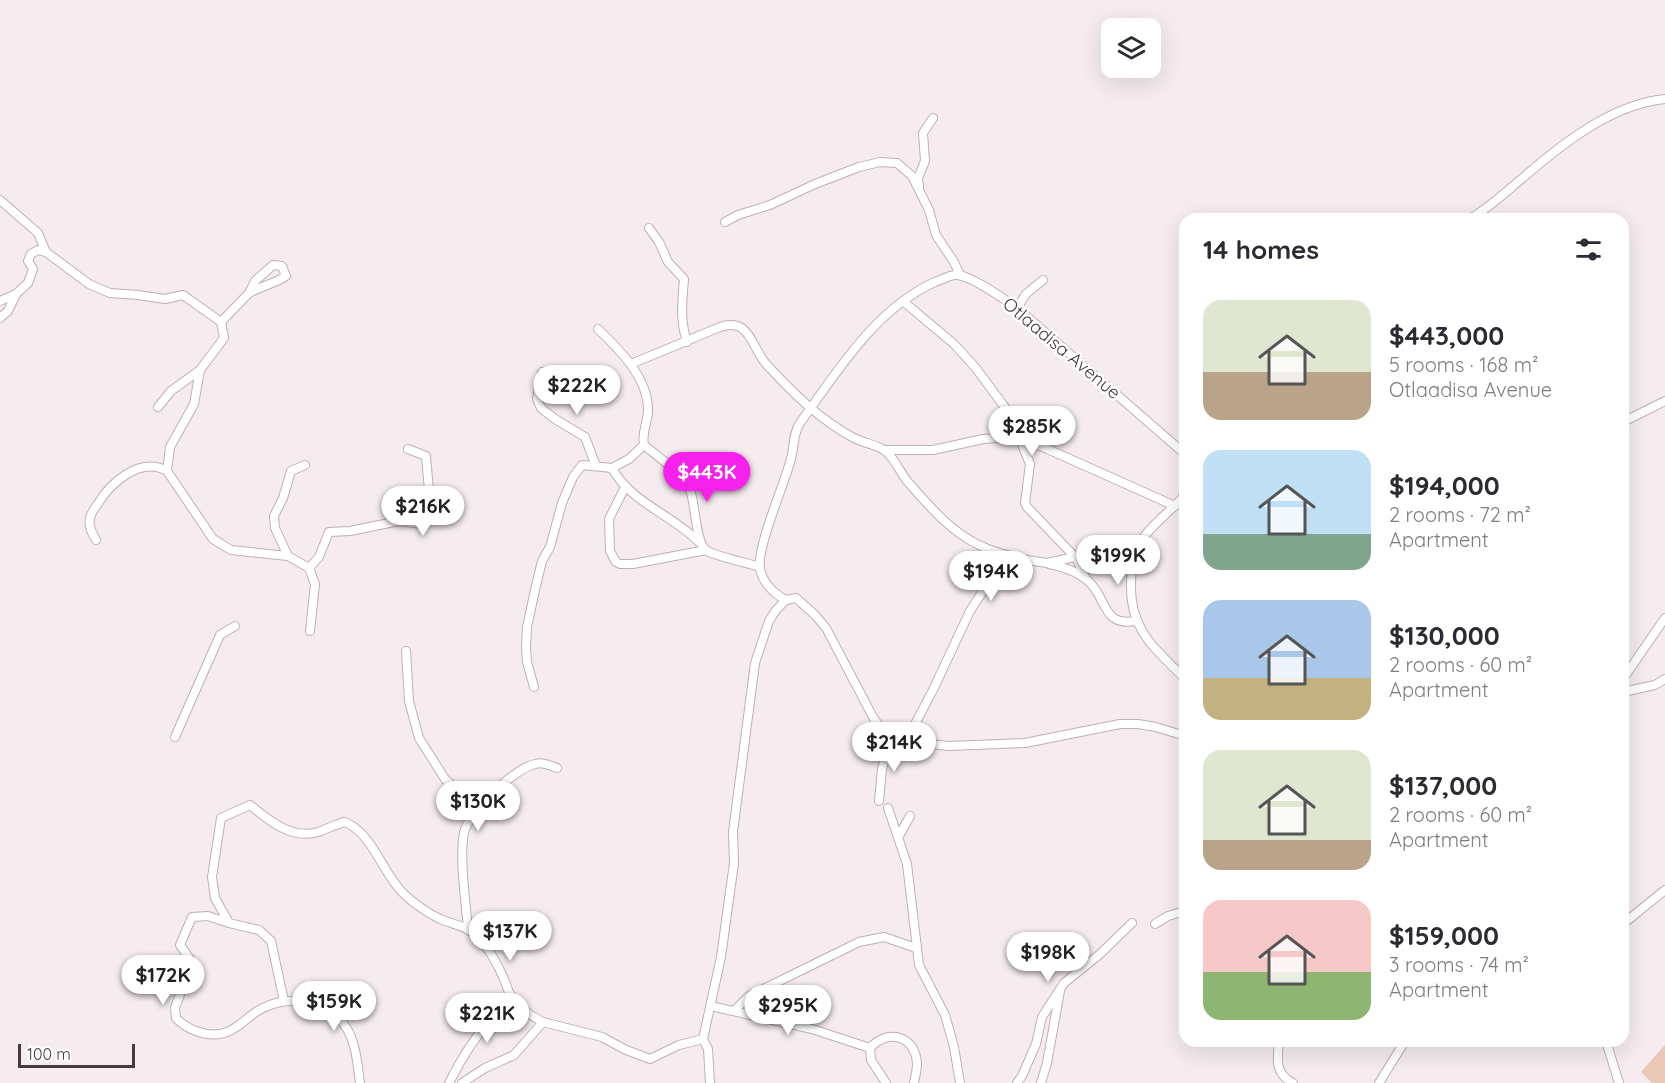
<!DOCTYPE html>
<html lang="en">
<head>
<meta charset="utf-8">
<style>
  :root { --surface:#fff; --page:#f7f7f7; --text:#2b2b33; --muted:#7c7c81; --accent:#f721ec }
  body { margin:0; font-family:Quicksand,sans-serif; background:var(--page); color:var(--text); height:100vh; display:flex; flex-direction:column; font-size:22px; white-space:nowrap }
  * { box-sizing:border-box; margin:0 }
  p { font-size:20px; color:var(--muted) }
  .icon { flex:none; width:33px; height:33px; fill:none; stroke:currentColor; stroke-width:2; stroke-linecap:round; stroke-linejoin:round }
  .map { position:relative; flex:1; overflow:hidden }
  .side { position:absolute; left:1179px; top:213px; width:450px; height:834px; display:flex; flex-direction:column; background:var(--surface); border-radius:18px; box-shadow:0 6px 24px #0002 }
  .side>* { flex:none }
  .fabs { position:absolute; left:1101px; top:18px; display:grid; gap:12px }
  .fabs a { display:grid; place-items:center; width:60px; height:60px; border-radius:12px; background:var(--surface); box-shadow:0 6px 24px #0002; font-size:30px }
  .scale { position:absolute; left:18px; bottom:15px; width:117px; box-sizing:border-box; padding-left:6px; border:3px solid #4a3941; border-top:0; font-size:16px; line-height:21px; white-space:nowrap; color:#4a3941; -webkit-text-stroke:4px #fff; paint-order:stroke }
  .price { position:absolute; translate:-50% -51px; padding:0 14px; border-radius:21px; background:#fff; color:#222; font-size:20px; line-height:39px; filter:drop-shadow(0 2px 3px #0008) }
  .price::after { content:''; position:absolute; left:50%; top:36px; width:18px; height:14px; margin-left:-9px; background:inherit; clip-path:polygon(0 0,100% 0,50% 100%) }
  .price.selected { background:var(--accent); color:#fff }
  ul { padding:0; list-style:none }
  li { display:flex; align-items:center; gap:18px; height:150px; padding:0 24px }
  li span { display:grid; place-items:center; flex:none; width:168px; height:120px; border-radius:18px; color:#555 }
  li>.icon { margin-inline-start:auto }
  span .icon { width:72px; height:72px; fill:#fffc; stroke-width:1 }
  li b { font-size:26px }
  h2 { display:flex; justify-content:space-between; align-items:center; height:72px; padding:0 24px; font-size:26px }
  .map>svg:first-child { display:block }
  .green { fill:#e9c8b6 }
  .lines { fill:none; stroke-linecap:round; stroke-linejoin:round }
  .minor-casing { stroke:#c1aeb7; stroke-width:10 }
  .minor { stroke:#fff; stroke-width:8 }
  .labels { text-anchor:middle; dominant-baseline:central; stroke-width:5; stroke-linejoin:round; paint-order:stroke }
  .street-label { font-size:18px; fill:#4a3941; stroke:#fff }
</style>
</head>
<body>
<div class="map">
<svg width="1665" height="1083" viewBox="0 0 1665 1083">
  <rect width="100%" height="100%" fill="#f6ecf0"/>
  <path class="green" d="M1665 1045V1083H1652L1641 1072Z"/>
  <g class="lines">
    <g class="minor-casing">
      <g id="minor">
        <path d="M919 187 918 178 925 161 923 133 933 118"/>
        <path d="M0 200 38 233 46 252 89 284 110 293 138 295 165 299 183 295 221 322 224 338 200 370 194 404 170 447 167 471 213 539 231 550 288 556 309 568 315 584 310 631"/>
        <path d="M1470 219C1490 207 1508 190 1525 176 1563 143 1613 104 1665 99"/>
        <path d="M725 222 738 215 770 205 815 184 859 167 880 162 897 163 912 176 929 210 936 235 954 262 960 275"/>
        <path d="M649 228 659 242 668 262 684 279C682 301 680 321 687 342"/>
        <path d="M0 301 16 294"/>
        <path d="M904 302 954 344 975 367 1009 413 1030 464 1025 503 1027 507 1076 558 1086 579"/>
        <path d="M1017 308 1026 294 1043 280"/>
        <path d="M0 318 8 311 16 294 28 283 33 269 28 261 31 254 38 250 46 252"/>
        <path d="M221 322 249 293 255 281 273 265 282 266 286 276C274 284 261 286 249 293"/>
        <path d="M631 364 720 327C751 317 751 348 767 365 793 393 820 420 854 438 863 443 875 444 884 450 894 456 900 473 908 482 929 506 950 531 979 545 994 553 1011 556 1027 560"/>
        <path d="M542 372 537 399 541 408 555 419 585 437 596 466"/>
        <path d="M158 407 171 391 200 370"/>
        <path d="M1623 422 1665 401"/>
        <path d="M644 445C657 456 683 474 690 490 696 504 695 544 707 551 716 556 747 563 760 567"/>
        <path d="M885 450H933L983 439 1010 437 1043 447 1175 506"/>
        <path d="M1185 454 1017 308C1004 299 972 276 957 275 950 274 942 280 935 282 875 309 837 372 800 423 792 435 795 448 790 462 784 485 756 549 760 569 763 583 774 594 786 600L796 598 815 615 826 628 874 719 890 740 949 746 1025 743 1120 724H1138L1156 727 1185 736"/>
        <path d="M612 468C631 503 673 515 700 543"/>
        <path d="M625 487 609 519 610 551 616 562 620 564H633L706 550"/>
        <path d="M1185 495C1171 511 1152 524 1140 542 1134 553 1131 570 1131 582 1129 630 1155 648 1185 679"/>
        <path d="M96 540C92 533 88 526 90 518 91 514 94 509 97 505 110 483 140 456 167 471"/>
        <path d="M995 552 999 575"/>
        <path d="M288 556 275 528 274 516 283 498 291 471 305 465"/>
        <path d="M1049 564C1064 567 1082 573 1092 585 1108 604 1104 626 1136 621"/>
        <path d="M309 568 319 557 329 532 350 531 399 521 422 524 431 514 426 456 408 449"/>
        <path d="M406 651 409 701 419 738 445 779 478 810"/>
        <path d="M1623 679 1665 618"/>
        <path d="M534 687 527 662 526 647 527 627 535 590 542 561 550 547 562 503 573 477 582 465 612 468 629 459 644 445C641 431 649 421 648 408 647 377 619 349 598 329"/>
        <path d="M1623 692 1655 685 1665 679"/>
        <path d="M175 737 220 635 235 626"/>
        <path d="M906 741 933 690 970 611 983 591 999 575 1027 560 1047 563 1139 543"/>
        <path d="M879 801 882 769 890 740"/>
        <path d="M888 808 907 864 919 965 945 1015 954 1047 960 1083"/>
        <path d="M899 836 910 816"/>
        <path d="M229 923 208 916 192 917 180 945 192 962 175 1008 176 1018C187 1030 210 1039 227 1032 239 1028 249 1015 261 1009 293 992 337 1002 351 1037 357 1051 358 1069 360 1083"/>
        <path d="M1155 924 1168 916 1185 911"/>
        <path d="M1623 924 1665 890"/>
        <path d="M468 930C466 904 459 857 464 833 468 812 514 769 535 764 543 762 549 765 557 768"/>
        <path d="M284 1001 271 941 259 930 229 923 215 898 212 877 221 818 250 805C268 820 292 840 318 832 327 829 336 824 345 822 373 834 382 872 402 892 413 903 426 912 440 919 452 924 467 926 477 936 488 947 498 965 504 979 506 984 508 991 511 996 518 1008 531 1016 543 1022L602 1037 626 1050 650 1059 679 1045 703 1039"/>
        <path d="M711 1006 812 1029 870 1048"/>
        <path d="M734 1011 749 996 859 942 884 937 916 948"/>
        <path d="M1279 1041C1277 1060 1275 1074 1293 1083"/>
        <path d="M1606 1041 1619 1083"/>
        <path d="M449 1083C465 1051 485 1022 511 996"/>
        <path d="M462 1083 485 1068 514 1055 543 1022"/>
        <path d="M710 1083 708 1049 703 1039 721 957 734 863 733 832 755 663 769 621 776 610 786 600"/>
        <path d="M886 1083 871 1060 870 1048C888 1028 916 1036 917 1064 917 1070 915 1077 914 1083"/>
        <path d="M1017 1083 1022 1076 1036 1044 1042 1017 1064 983 1100 954 1132 923"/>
        <path d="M1041 1083 1047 1063 1060 991"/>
        <path d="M1379 1083 1405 1041"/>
      </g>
    </g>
    <use href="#minor" class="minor"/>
  </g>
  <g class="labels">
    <g class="street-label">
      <text transform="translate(1062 348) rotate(40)">Otlaadisa Avenue</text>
    </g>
  </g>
</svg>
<div class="fabs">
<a><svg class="icon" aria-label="layers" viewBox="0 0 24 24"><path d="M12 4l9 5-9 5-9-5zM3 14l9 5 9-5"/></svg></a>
</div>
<div class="scale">100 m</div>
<b class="price" style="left:577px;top:416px">$222K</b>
<b class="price" style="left:1032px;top:457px">$285K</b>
<b class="price selected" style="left:707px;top:503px">$443K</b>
<b class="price" style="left:423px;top:537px">$216K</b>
<b class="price" style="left:1118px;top:586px">$199K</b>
<b class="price" style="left:991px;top:602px">$194K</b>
<b class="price" style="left:894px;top:773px">$214K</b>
<b class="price" style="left:478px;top:832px">$130K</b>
<b class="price" style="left:510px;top:962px">$137K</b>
<b class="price" style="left:1048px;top:983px">$198K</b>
<b class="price" style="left:163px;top:1006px">$172K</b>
<b class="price" style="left:334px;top:1032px">$159K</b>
<b class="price" style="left:788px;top:1036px">$295K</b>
<b class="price" style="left:487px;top:1044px">$221K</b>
<section class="side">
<h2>14 homes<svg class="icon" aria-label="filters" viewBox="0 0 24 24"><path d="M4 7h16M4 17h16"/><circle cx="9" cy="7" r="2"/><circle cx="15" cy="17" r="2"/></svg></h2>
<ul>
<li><span style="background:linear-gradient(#dfe7d0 60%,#b9a48a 0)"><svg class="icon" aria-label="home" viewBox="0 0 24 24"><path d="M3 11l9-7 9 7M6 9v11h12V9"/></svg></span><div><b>$443,000</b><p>5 rooms · 168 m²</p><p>Otlaadisa Avenue</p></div></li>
<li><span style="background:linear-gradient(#bfe0f5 70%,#7fa58c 0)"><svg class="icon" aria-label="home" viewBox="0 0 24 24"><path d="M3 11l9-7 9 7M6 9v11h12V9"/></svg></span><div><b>$194,000</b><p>2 rooms · 72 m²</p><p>Apartment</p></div></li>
<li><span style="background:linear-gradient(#a9c7e8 65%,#c2b280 0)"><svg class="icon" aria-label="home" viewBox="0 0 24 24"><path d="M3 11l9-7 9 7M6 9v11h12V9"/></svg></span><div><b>$130,000</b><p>2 rooms · 60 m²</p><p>Apartment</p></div></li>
<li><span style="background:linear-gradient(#dfe7d0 75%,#b9a48a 0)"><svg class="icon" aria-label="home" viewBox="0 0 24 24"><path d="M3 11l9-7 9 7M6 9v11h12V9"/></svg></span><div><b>$137,000</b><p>2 rooms · 60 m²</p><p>Apartment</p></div></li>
<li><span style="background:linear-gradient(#f6c9c9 60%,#8fb573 0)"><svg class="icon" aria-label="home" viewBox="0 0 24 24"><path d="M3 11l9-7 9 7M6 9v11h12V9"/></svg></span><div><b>$159,000</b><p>3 rooms · 74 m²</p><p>Apartment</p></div></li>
</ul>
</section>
</div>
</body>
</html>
